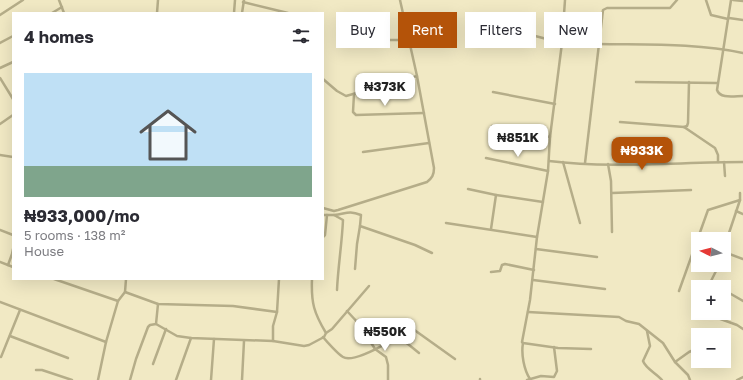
<!DOCTYPE html>
<html lang="en">
<head>
<meta charset="utf-8">
<style>
  :root { --surface:#fff; --page:#f7f7f7; --text:#2b2b33; --muted:#7c7c81; --accent:#b45309 }
  body { margin:0; font-family:"Golos Text",sans-serif; background:var(--page); color:var(--text); height:100vh; display:flex; flex-direction:column; font-size:15px; white-space:nowrap }
  * { box-sizing:border-box; margin:0 }
  p { font-size:13px; color:var(--muted) }
  .icon { flex:none; width:22px; height:22px; fill:none; stroke:currentColor; stroke-width:2; stroke-linecap:round; stroke-linejoin:round }
  .map { position:relative; flex:1; overflow:hidden }
  .side { position:absolute; left:12px; top:12px; width:312px; height:268px; display:flex; flex-direction:column; background:var(--surface); border-radius:0px; box-shadow:0 4px 16px #0002 }
  .side>* { flex:none }
  .top-card { position:absolute; left:336px; top:12px; width:347px; height:36px; display:flex; gap:8px }
  .needle { width:26px; rotate:276deg }
  .buttons { position:absolute; left:691px; top:232px; display:grid; gap:8px }
  .buttons a { display:grid; place-items:center; width:40px; height:40px; border-radius:0px; background:var(--surface); box-shadow:0 4px 16px #0002; font-size:20px }
  .price { position:absolute; translate:-50% -34px; padding:0 9px; border-radius:8px; background:#fff; color:#222; font-size:13px; line-height:26px; filter:drop-shadow(0 1px 2px #0008) }
  .price::after { content:''; position:absolute; left:50%; top:24px; width:12px; height:9px; margin-left:-6px; background:inherit; clip-path:polygon(0 0,100% 0,50% 100%) }
  .price.selected { background:var(--accent); color:#fff }
  ul { padding:0; list-style:none }
  li { display:grid; align-content:center; gap:8px; height:212px; padding:0 12px }
  li span { display:grid; place-items:center; height:124px; border-radius:0px; color:#555 }
  li>.icon { margin-inline-start:auto }
  span .icon { width:72px; height:72px; fill:#fffc; stroke-width:1 }
  li b { font-size:17px }
  h2 { display:flex; justify-content:space-between; align-items:center; height:48px; padding:0 12px; font-size:17px }
  .chip { padding:0 14px; border-radius:0px; background:var(--surface); box-shadow:0 4px 16px #0002; font-size:14px; line-height:36px }
  .chip.selected { background:var(--accent); color:#fff }
  .map>svg:first-child { display:block }
  .lines { fill:none; stroke-linecap:round; stroke-linejoin:round }
  .street { stroke:#b5ad89; stroke-width:2.5 }
</style>
</head>
<body>
<div class="map">
<svg width="743" height="380" viewBox="0 0 743 380">
  <rect width="100%" height="100%" fill="#f1e9c4"/>
  <g class="lines">
    <g class="street">
      <path d="M59 0 64 13"/>
      <path d="M565 0 562 43 550 137 548 171 537 237 530 300 522 342 523 343 558 348 591 349"/>
      <path d="M706 0 711 15 728 19"/>
      <path d="M731 0 717 90C720 99 734 96 743 96"/>
      <path d="M733 0 743 1"/>
      <path d="M243 2 288 13"/>
      <path d="M52 13 62 7"/>
      <path d="M157 13 158 0"/>
      <path d="M234 13 235 0"/>
      <path d="M242 13 244 0"/>
      <path d="M0 15 23 0"/>
      <path d="M729 18 743 20"/>
      <path d="M516 31 562 43"/>
      <path d="M387 40H410"/>
      <path d="M0 43 13 36"/>
      <path d="M598 44C646 45 696 43 743 53"/>
      <path d="M0 68 13 62"/>
      <path d="M0 78 13 99"/>
      <path d="M323 79 337 91 346 96 417 76"/>
      <path d="M636 82 717 83"/>
      <path d="M493 92 555 104"/>
      <path d="M354 94 353 112 356 115 424 113"/>
      <path d="M620 122 684 127 715 148 718 155V162"/>
      <path d="M0 124 13 115"/>
      <path d="M492 126 550 137"/>
      <path d="M684 127 687 126 688 123 689 82"/>
      <path d="M363 152 429 143"/>
      <path d="M0 155 13 157"/>
      <path d="M486 158 548 171"/>
      <path d="M549 161C613 169 678 162 743 162"/>
      <path d="M563 162 580 223"/>
      <path d="M724 162 725 176"/>
      <path d="M585 163 603 10 607 8H670L677 0"/>
      <path d="M608 164 611 181 612 232"/>
      <path d="M468 189 496 195"/>
      <path d="M612 193 691 190"/>
      <path d="M323 208 334 211 338 210 427 182C432 178 434 175 434 168L417 76 400 0"/>
      <path d="M736 211 743 214"/>
      <path d="M323 215C327 215 330 215 334 215 346 214 348 210 361 215L360 226 415 245 432 253"/>
      <path d="M334 215 343 220C342 243 338 267 337 290"/>
      <path d="M446 223 537 237"/>
      <path d="M491 229 496 195 543 202"/>
      <path d="M0 230 13 235"/>
      <path d="M323 237 325 235 327 215"/>
      <path d="M724 248 740 200V193"/>
      <path d="M536 249 597 257"/>
      <path d="M724 252 743 259"/>
      <path d="M0 262 13 267"/>
      <path d="M8 265 12 254 13 249"/>
      <path d="M355 269 357 244 360 226"/>
      <path d="M491 272 500 271 502 265 505 264 534 270"/>
      <path d="M54 279 118 301"/>
      <path d="M533 280 605 289"/>
      <path d="M712 282 720 287"/>
      <path d="M708 287 719 265"/>
      <path d="M724 290 743 301"/>
      <path d="M679 291 708 210 740 200"/>
      <path d="M125 292 158 304 233 306 277 312"/>
      <path d="M698 298 696 303 698 306"/>
      <path d="M0 302 106 342"/>
      <path d="M347 311 360 325 375 349 386 357 388 365V380"/>
      <path d="M528 312 619 317 626 321 639 324 663 343 675 362 688 375 690 380"/>
      <path d="M704 313 737 325 743 329"/>
      <path d="M156 324 177 336 191 338 273 341 304 346 309 345 324 337 326 333C314 313 311 303 312 279"/>
      <path d="M647 331 650 346 643 361C646 369 656 373 662 380"/>
      <path d="M326 333 332 329 369 286"/>
      <path d="M10 336 68 358"/>
      <path d="M398 336 419 353"/>
      <path d="M323 337C327 342 339 355 343 357 352 363 380 347 389 342 397 338 404 329 413 329L455 359"/>
      <path d="M273 341V326L277 312 279 279"/>
      <path d="M523 343C521 354 524 370 530 379"/>
      <path d="M1 357 20 310"/>
      <path d="M675 362 689 352 698 348"/>
      <path d="M153 364 166 329"/>
      <path d="M36 370H42L72 380"/>
      <path d="M480 379V380"/>
      <path d="M98 380 106 342 118 301 125 292 126 279"/>
      <path d="M130 380 136 359 148 327 150 325 156 324 158 304"/>
      <path d="M176 380 191 338"/>
      <path d="M211 380 214 339"/>
      <path d="M242 380 244 341"/>
      <path d="M527 380 541 376 554 377 557 371 554 347"/>
      <path d="M737 380 743 377"/>
    </g>
  </g>
</svg>
<div class="buttons">
<a><svg class="needle" viewBox="-14 -14 28 28"><path d="M0-13l5 13h-10z" fill="#e53935"/><path d="M0 13l5-13h-10z" fill="#7c7c81"/></svg></a>
<a>+</a>
<a>−</a>
</div>
<b class="price" style="left:385px;top:107px">₦373K</b>
<b class="price" style="left:518px;top:158px">₦851K</b>
<b class="price selected" style="left:642px;top:171px">₦933K</b>
<b class="price" style="left:385px;top:352px">₦550K</b>
<div class="top-card">
<a class="chip">Buy</a>
<a class="chip selected">Rent</a>
<a class="chip">Filters</a>
<a class="chip">New</a>
</div>
<section class="side">
<h2>4 homes<svg class="icon" aria-label="filters" viewBox="0 0 24 24"><path d="M4 7h16M4 17h16"/><circle cx="9" cy="7" r="2"/><circle cx="15" cy="17" r="2"/></svg></h2>
<ul>
<li><span style="background:linear-gradient(#bfe0f5 75%,#7fa58c 0)"><svg class="icon" aria-label="home" viewBox="0 0 24 24"><path d="M3 11l9-7 9 7M6 9v11h12V9"/></svg></span><div><b>₦933,000/mo</b><p>5 rooms · 138 m²</p><p>House</p></div></li>
</ul>
</section>
</div>
</body>
</html>
